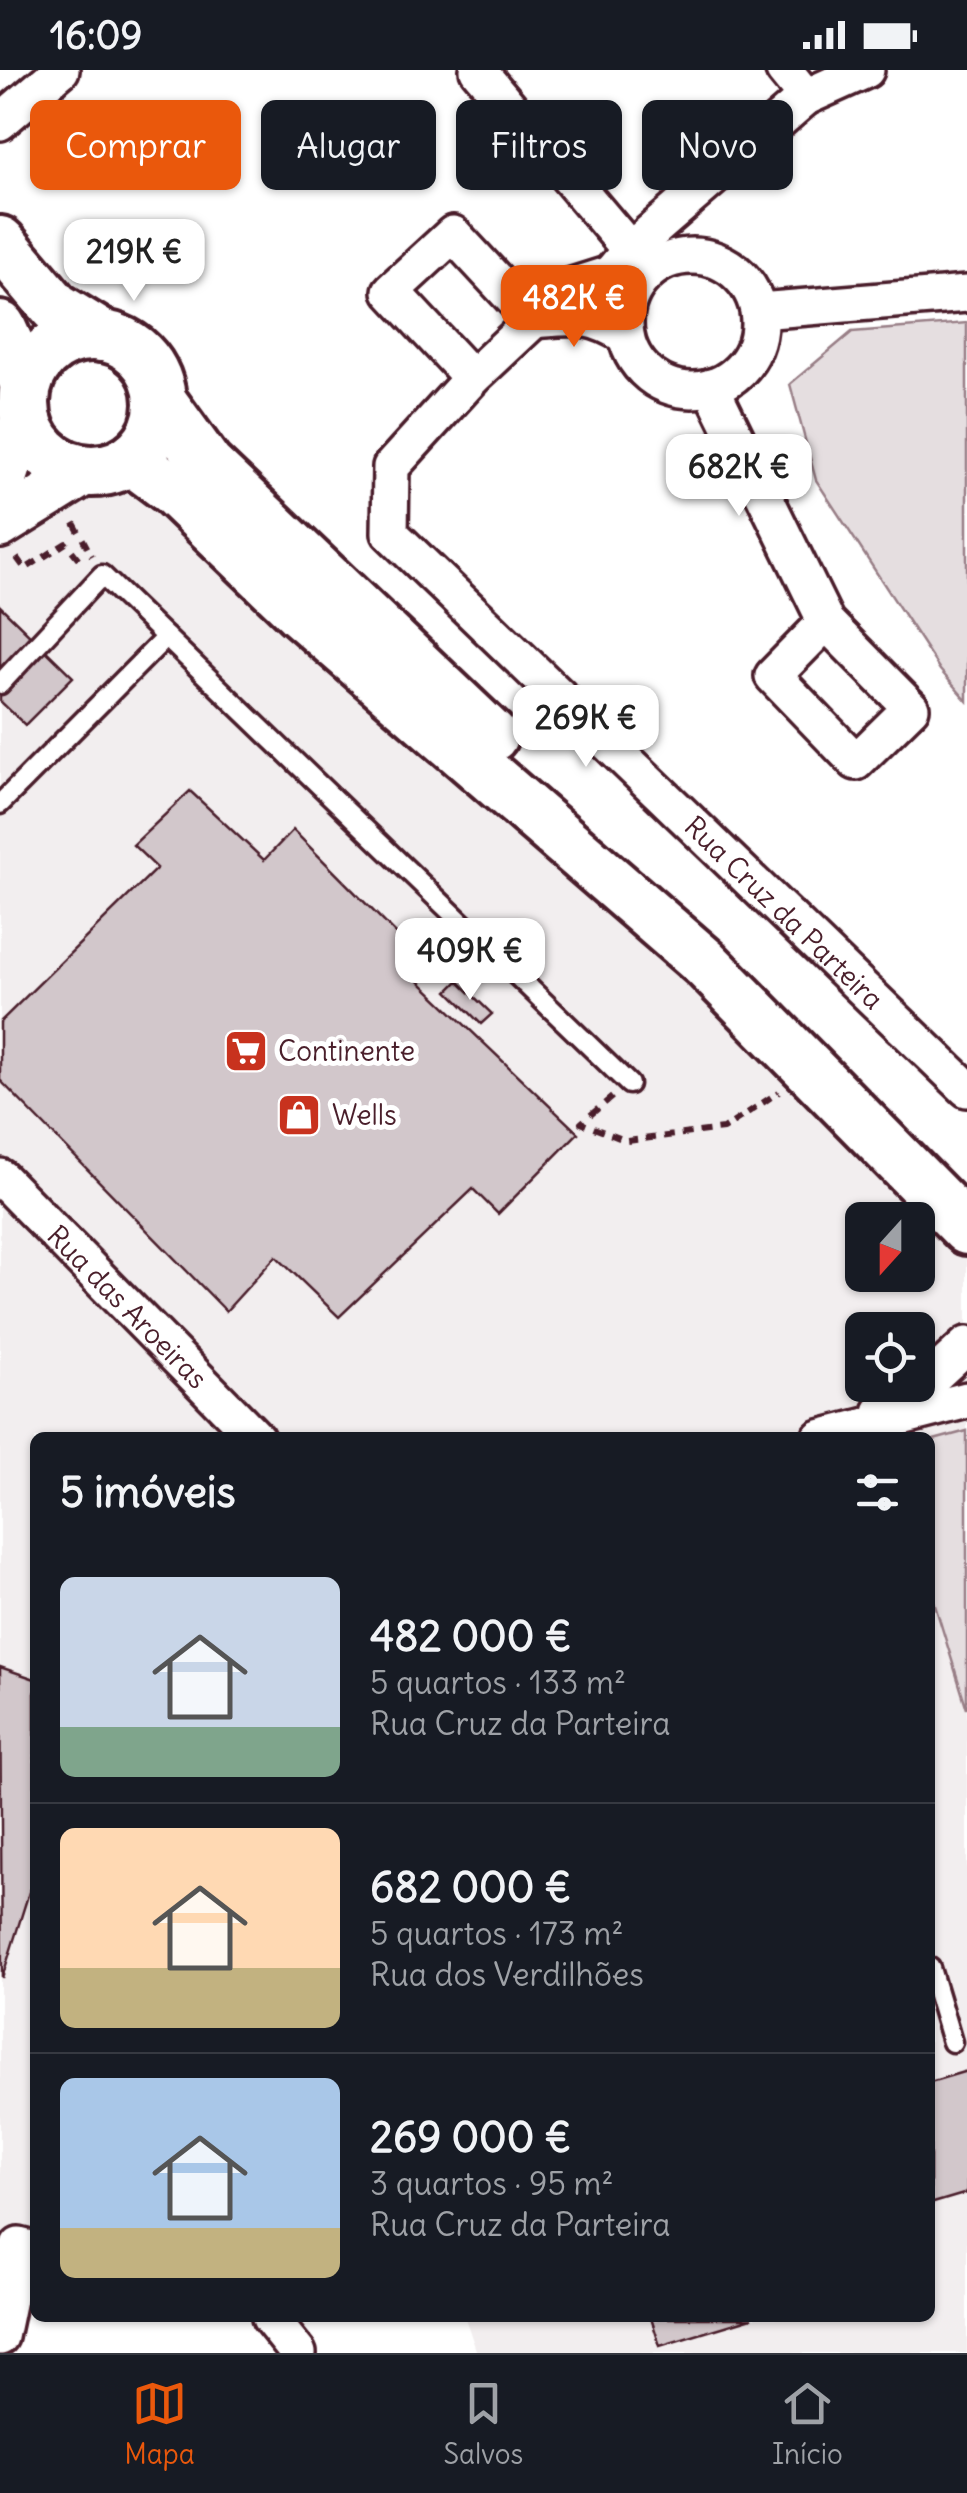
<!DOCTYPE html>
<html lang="pt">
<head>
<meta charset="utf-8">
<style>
  :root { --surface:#171b24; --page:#20242c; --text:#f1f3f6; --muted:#9ea1a6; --line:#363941; --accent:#ea580c }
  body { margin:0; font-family:Delius,sans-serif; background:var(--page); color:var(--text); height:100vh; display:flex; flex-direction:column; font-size:38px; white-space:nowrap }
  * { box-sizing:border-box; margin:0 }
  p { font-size:32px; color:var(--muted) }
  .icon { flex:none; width:55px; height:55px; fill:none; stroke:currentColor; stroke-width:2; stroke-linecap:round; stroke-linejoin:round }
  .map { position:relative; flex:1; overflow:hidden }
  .side { position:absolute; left:30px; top:1362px; width:905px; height:890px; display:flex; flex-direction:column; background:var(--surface); border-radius:15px; box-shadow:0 2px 8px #0004 }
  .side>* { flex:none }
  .banner { position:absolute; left:30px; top:30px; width:908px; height:90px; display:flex; gap:20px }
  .needle { width:65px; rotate:201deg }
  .controls { position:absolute; left:845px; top:1132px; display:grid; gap:20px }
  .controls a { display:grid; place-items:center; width:90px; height:90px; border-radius:15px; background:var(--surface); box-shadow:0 2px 8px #0004; font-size:50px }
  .price { position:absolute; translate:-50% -85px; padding:0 22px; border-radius:20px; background:#fff; color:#222; font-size:32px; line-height:65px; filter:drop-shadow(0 2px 5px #0008) }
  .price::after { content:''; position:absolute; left:50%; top:60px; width:30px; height:22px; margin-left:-15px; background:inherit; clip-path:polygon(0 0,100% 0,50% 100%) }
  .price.current { background:var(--accent); color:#fff }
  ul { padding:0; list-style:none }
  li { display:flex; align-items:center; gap:30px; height:250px; padding:0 30px }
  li+li { border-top:2px solid var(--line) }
  li span { display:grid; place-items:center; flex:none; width:280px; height:200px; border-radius:15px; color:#555 }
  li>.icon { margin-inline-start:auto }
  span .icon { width:120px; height:120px; fill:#fffc; stroke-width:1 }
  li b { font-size:42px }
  h2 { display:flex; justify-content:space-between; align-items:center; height:120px; padding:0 30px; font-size:42px }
  .chip { padding:0 35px; border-radius:15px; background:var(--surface); box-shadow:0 2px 8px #0004; font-size:35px; line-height:90px }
  .chip.current { background:var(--accent); color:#fff }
  .status { display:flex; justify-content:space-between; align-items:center; height:70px; padding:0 50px; background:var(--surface); direction:ltr }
  .status svg { height:28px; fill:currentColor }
  .tabs { display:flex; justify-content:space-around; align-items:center; height:140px; border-top:2px solid var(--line); background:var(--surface); font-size:28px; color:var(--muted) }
  .tabs a { display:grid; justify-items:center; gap:5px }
  .tabs .current { color:var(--accent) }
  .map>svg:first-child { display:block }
  .built { fill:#f2eeef; fill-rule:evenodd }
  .green { fill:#e5dee0; stroke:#987e86; stroke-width:2.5 }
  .building { fill:#d2c7cb; stroke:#4a1f2b; stroke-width:2.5 }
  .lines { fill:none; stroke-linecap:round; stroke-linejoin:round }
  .service-casing { stroke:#4a1f2b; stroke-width:25 }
  .minor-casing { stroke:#4a1f2b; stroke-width:42 }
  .tertiary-casing { stroke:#4a1f2b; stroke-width:52 }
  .secondary-casing { stroke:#4a1f2b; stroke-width:58 }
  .path { stroke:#4a1f2b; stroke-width:6; stroke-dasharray:10 8; stroke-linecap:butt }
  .service { stroke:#fff; stroke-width:18 }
  .minor { stroke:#fff; stroke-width:35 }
  .tertiary { stroke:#fff; stroke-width:45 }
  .secondary { stroke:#fff; stroke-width:50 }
  .labels { text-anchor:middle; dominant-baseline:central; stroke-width:10; stroke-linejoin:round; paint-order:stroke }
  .street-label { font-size:28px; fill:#4a1f2b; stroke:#fff }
  .poi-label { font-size:28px; fill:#4a1f2b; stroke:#fff; text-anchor:start }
</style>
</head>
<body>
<div class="status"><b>16:09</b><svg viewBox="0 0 49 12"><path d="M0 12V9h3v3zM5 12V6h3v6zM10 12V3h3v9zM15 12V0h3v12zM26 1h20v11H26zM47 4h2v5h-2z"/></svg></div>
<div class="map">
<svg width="967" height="2283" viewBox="0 0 967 2283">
  <rect width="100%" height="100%" fill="#fff"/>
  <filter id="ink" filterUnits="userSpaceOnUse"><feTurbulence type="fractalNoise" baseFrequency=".01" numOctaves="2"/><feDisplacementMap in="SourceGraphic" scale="20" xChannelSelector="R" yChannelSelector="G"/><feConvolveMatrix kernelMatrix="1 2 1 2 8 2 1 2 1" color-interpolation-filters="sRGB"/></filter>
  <g filter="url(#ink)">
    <path class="built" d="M78 384 174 421 967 1138V2283H477L465 2248H930V1368H35V2151L4 2283H0V435ZM862 1150H918V1205H862ZM862 1260H918V1315H862Z"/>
    <g class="green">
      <path d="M967 253V631L940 600 816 410 790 314 852 262Z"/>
      <path d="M967 1361V1639L930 1519V1371Z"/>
    </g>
    <g class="building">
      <path d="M0 536 73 607 25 655 0 631Z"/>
      <path d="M190 721 264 790 293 760 414 882 401 894 578 1063 498 1144 473 1119 339 1247 276 1186 226 1241 0 1010V952L157 798 133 775Z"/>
      <path d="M458 911 492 944 481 954 448 921Z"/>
      <path d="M0 1597 35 1609V1803L2 1908Z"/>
      <path d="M967 2001V2123L930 2134V2012Z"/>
      <path d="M651 2248H752L660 2276Z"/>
    </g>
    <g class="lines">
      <g class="service-casing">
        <g id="service">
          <path d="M0 614 102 505 166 567"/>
          <path d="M0 734 166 567 629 1014"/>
          <path d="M930 1898 952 1972"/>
        </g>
      </g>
      <g class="minor-casing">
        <g id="minor">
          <path d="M478 0 630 180 650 193"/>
          <path d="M806 27 866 0"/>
          <path d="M0 52 61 0"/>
          <circle cx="692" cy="253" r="67"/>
          <path d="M610 204 630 180 806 27 784 0"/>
          <path id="s1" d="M640 209 610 204 569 217 472 308 391 397 390 463 967 1019"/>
          <path d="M759 241 967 224"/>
          <path d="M533 250C574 247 590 243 626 266"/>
          <path d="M472 308 391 221 453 164 533 250"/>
          <path d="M711 317 826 552 911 638 856 692 773 606 826 552"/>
          <path id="s2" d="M0 1107 256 1368"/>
          <path d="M881 1342 930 1309 967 1275"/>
          <path d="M820 1368 967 1330"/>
          <path d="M270 2248 298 2283"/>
          <path d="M0 2267 19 2176 35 2180"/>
        </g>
      </g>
      <g class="tertiary-casing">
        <g id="tertiary">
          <path d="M0 422 25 346"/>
          <path d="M0 455 87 401"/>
        </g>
      </g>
      <g class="secondary-casing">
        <g id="secondary">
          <path d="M0 172 55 237 102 266"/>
          <path d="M0 257 26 314"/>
          <circle cx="92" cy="333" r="68"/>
          <path d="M160 330 207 395 492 666"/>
          <path d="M131 389 174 421 299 541 705 893 967 1159"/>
        </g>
      </g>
      <g class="path">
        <path d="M74 453 92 486"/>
        <path d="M17 488 25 499 66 473 82 493"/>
        <path d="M612 1027 581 1053 627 1071 723 1059 779 1022"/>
      </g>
      <use href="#service" class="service"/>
      <use href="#minor" class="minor"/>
      <use href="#tertiary" class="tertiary"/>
      <use href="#secondary" class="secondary"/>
    </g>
  </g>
  <defs>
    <g id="supermarket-square" transform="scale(2.25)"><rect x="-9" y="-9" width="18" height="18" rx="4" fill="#c8321e" stroke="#fff"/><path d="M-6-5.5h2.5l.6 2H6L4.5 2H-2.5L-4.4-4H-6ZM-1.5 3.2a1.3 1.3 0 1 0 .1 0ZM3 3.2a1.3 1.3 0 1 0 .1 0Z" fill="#fff"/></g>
    <g id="shop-square" transform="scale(2.25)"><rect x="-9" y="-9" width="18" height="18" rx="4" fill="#c8321e" stroke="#fff"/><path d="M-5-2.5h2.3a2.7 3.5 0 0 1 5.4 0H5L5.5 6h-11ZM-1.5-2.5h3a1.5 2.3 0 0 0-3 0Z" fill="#fff"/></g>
  </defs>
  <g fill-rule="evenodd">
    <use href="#supermarket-square" x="246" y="981"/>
    <use href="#shop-square" x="299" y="1045"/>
  </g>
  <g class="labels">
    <g class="street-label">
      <text stroke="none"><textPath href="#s1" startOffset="940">Rua Cruz da Parteira</textPath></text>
      <text stroke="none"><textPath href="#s2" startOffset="182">Rua das Aroeiras</textPath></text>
    </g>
    <g class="poi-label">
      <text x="278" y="981">Continente</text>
      <text x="332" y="1045">Wells</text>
    </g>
  </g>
</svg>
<div class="controls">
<a><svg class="needle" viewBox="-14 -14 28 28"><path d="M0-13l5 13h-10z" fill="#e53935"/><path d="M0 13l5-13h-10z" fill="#9ea1a6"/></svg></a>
<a><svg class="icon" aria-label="locate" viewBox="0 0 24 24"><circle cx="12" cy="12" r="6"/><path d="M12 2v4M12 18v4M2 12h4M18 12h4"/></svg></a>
</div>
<b class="price" style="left:134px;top:234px">219K €</b>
<b class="price current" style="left:574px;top:280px">482K €</b>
<b class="price" style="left:739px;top:449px">682K €</b>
<b class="price" style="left:586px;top:700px">269K €</b>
<b class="price" style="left:470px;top:933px">409K €</b>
<div class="banner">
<a class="chip current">Comprar</a>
<a class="chip">Alugar</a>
<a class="chip">Filtros</a>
<a class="chip">Novo</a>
</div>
<section class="side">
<h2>5 imóveis<svg class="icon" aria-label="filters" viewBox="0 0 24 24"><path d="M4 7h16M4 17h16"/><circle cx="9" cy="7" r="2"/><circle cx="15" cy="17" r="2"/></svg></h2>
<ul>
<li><span style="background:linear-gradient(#c9d6e8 75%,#7fa58c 0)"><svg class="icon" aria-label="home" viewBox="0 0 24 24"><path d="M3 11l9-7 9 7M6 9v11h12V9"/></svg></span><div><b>482 000 €</b><p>5 quartos · 133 m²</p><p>Rua Cruz da Parteira</p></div></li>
<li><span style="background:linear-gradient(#ffd9b3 70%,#c2b280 0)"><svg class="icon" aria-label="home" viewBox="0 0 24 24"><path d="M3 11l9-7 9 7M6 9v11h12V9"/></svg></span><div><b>682 000 €</b><p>5 quartos · 173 m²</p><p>Rua dos Verdilhões</p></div></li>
<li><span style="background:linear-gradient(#a9c7e8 75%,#c2b280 0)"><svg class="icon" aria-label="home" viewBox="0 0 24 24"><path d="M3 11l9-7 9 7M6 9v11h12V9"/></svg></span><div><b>269 000 €</b><p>3 quartos · 95 m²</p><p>Rua Cruz da Parteira</p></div></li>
</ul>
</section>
</div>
<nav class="tabs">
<a class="current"><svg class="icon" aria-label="map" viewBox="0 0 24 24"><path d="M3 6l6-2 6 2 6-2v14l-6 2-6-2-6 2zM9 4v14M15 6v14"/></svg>Mapa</a>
<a><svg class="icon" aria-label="saved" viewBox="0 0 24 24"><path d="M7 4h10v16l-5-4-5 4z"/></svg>Salvos</a>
<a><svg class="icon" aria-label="home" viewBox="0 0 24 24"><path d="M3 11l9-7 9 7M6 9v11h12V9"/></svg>Início</a>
</nav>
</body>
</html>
